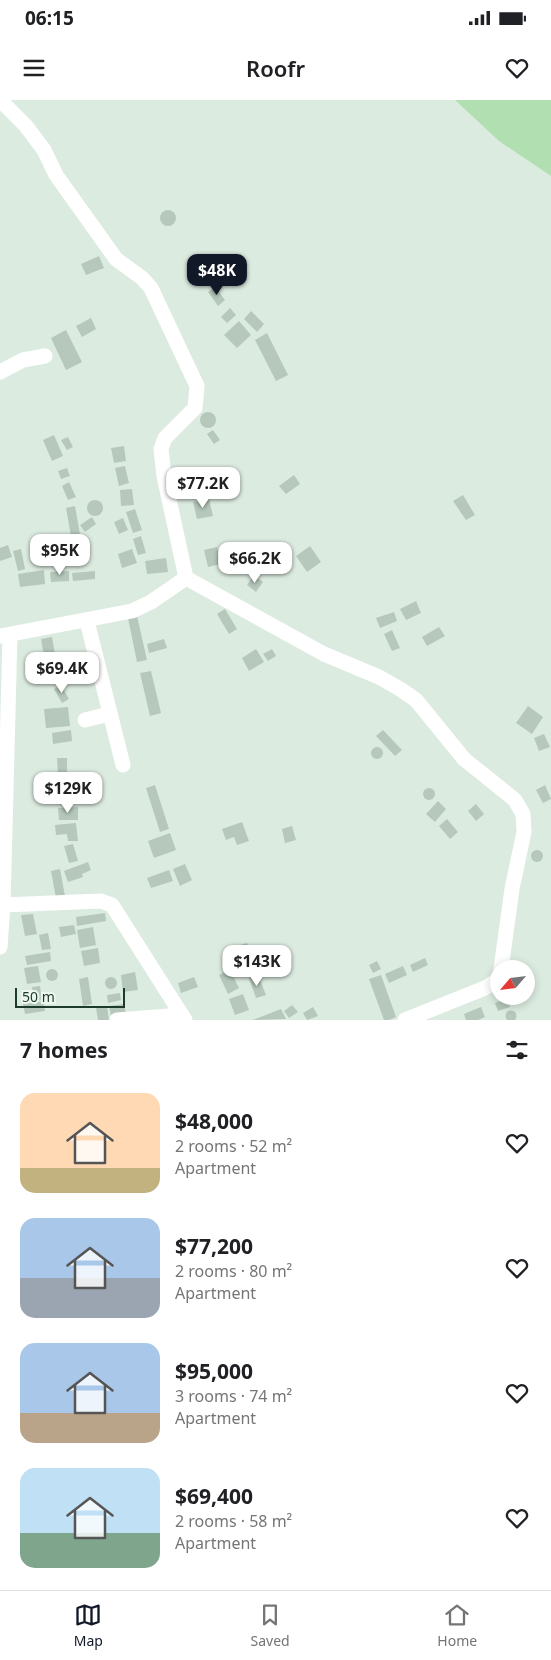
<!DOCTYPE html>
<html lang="en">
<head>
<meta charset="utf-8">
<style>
  :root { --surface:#fff; --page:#f6f6f6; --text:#202124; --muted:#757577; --line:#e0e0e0; --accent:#111827 }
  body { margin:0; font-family:"Noto Sans",sans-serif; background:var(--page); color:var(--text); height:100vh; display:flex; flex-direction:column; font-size:19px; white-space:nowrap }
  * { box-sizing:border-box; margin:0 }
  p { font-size:16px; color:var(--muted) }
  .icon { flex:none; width:28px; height:28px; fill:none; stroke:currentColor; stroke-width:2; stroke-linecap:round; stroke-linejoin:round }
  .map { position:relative; height:920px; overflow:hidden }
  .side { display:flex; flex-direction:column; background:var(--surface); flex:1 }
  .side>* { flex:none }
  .needle { width:32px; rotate:242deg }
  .tools { position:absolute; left:490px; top:860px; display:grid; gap:10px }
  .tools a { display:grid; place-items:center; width:45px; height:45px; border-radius:50%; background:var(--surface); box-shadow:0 2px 8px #0003; font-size:25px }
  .scale { position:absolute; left:15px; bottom:12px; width:110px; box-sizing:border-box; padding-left:5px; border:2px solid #1d3b2b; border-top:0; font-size:14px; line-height:18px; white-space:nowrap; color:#1d3b2b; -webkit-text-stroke:4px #edf7ef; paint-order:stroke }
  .price { position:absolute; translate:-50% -42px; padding:0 11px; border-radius:10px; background:#fff; color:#222; font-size:16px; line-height:32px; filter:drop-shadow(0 1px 2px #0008) }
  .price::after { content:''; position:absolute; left:50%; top:30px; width:15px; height:11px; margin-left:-8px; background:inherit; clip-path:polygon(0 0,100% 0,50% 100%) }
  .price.current { background:var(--accent); color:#fff }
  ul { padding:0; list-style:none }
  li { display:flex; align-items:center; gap:15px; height:125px; padding:0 20px }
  li span { display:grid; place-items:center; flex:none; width:140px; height:100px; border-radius:15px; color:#555 }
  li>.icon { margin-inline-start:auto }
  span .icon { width:60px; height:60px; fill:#fffc; stroke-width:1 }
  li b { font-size:21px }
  h2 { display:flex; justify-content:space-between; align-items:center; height:60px; padding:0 20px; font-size:21px }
  .status { display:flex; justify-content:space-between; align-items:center; height:35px; padding:0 25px; background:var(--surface); direction:ltr }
  .status svg { height:14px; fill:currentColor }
  header { display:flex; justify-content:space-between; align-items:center; height:65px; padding:0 20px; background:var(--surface); font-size:22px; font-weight:600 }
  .tabs { display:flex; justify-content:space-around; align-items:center; height:70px; border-top:1px solid var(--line); background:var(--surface); font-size:14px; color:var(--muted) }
  .tabs a { display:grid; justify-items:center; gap:2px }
  .tabs .current { color:var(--accent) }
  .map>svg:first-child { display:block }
  .green { fill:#b2dfb2 }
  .building { fill:#b5c8bb }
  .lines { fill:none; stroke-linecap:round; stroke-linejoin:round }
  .minor { stroke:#fff; stroke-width:15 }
</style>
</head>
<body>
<div class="status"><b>06:15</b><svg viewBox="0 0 49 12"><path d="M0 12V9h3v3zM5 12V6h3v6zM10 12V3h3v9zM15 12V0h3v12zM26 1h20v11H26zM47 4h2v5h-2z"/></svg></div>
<header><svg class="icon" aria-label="menu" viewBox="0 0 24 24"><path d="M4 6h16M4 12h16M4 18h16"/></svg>Roofr<svg class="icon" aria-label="heart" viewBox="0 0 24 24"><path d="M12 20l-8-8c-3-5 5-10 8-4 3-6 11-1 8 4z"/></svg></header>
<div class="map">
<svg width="551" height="920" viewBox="0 0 551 920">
  <rect width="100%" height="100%" fill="#dcebe0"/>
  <path class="green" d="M455 0H551V76L499 41Z"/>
  <g class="building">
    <circle cx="168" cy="118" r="8"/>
    <path d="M99 156 104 168 86 175 81 164Z"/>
    <path d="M215 187 225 200 218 206 208 192Z"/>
    <path d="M230 208 236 215 227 223 221 217Z"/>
    <path d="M251 211 264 224 257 232 244 219Z"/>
    <path d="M91 218 96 229 82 237 76 226Z"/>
    <path d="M239 221 251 235 237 248 224 235Z"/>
    <path d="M66 230 82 262 66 270 51 238Z"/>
    <path d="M267 233 288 275 276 281 255 240Z"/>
    <circle cx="208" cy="320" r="8"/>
    <path d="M213 330 220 340 214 344 207 334Z"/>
    <path d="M54 335 63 356 52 361 43 340Z"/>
    <path d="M68 337 73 347 67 350 61 340Z"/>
    <path d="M124 346 126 361 114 363 111 348Z"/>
    <path d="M125 366 129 383 119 386 115 368Z"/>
    <path d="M67 368 70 376 61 379 58 371Z"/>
    <path d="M294 375 300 384 286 394 279 386Z"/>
    <path d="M69 382 76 397 68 400 62 386Z"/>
    <path d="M132 389 134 405 121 406 120 390Z"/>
    <path d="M463 395 475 415 466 420 453 401Z"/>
    <path d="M209 399 213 416 197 419 193 402Z"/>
    <circle cx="95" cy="408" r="8"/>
    <path d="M75 406 81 440 72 442 66 408Z"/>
    <path d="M135 409 142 430 133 433 126 412Z"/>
    <path d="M92 417 96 424 85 432 80 425Z"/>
    <path d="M123 418 128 430 119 434 114 422Z"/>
    <path d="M141 436 146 453 138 455 133 439Z"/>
    <path d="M77 444 80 461 65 464 62 448Z"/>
    <path d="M8 445 12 457 0 461V448Z"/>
    <path d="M310 446 321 462 307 472 296 456Z"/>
    <path d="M217 447 221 464 208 467 204 450Z"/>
    <path d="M21 449 25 469 18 471 13 451Z"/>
    <path d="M132 449 137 463 122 468 118 454Z"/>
    <path d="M166 458 168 472 147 474 145 461Z"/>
    <path d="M44 470 45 484 20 487 18 474Z"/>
    <path d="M69 471V481L51 482 50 472Z"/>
    <path d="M95 471V479L73 481 72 473Z"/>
    <path d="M254 475 263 482 256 492 247 485Z"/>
    <path d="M416 501 421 513 406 520 400 509Z"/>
    <path d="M225 509 237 529 229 534 217 514Z"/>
    <path d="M394 512 397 521 380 528 376 518Z"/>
    <path d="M137 516 147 560 137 562 128 518Z"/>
    <path d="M439 527 445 536 427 546 422 537Z"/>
    <path d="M392 530 400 548 392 551 384 534Z"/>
    <path d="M52 537 58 571 47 573 41 539Z"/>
    <path d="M164 539 167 548 149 553 147 544Z"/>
    <path d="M256 549 264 562 249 571 242 558Z"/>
    <path d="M272 549 276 556 268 561 263 554Z"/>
    <path d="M151 571 161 613 150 616 140 573Z"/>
    <path d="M61 585 69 599 62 603 54 589Z"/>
    <path d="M528 606 543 617 532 634 516 623Z"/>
    <path d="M68 607 70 626 46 628 44 609Z"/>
    <path d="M71 630 72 641 53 644 52 633Z"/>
    <path d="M383 630 402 650 395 656 376 636Z"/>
    <path d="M544 634 550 647 539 651 534 638Z"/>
    <circle cx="377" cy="653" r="6"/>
    <path d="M57 658H67V676H58Z"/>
    <path d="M76 677 77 703H69L68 678Z"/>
    <path d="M63 681 65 690 44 693 43 684Z"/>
    <path d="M155 685 169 729 160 732 146 688Z"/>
    <path d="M545 685 551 699 543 703 536 690Z"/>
    <circle cx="429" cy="694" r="6"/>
    <path d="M438 701 446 709 435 722 426 714Z"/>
    <path d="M476 704 484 714 476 721 468 711Z"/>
    <path d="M78 707V720H59L58 708Z"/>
    <path d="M447 719 458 732 450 739 439 726Z"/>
    <path d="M242 722 249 741 237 745 234 737 226 740 222 729Z"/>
    <path d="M76 723 78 741H68L67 734 56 735 55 725Z"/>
    <path d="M292 726 296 740 285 743 282 729Z"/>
    <path d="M170 733 176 750 154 758 148 741Z"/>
    <path d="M73 744 78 761 69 763 64 746Z"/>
    <circle cx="537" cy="756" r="6"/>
    <path d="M88 762 91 770 82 774 83 777 68 782 64 771Z"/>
    <path d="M185 764 192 780 180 786 173 769Z"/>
    <path d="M60 769 65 796 56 798 51 771Z"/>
    <path d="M169 770 173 781 151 788 147 778Z"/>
    <path d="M105 813 106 821 77 826 76 817Z"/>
    <path d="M33 814 37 834 25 836 21 815Z"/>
    <path d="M74 825 76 834 61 837 59 827Z"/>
    <path d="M93 827 96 845 80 848 77 830Z"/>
    <path d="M48 833 51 849 42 850 39 835Z"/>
    <path d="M247 843 254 863 240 867 234 847Z"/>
    <path d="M98 848 100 863 84 866 81 851Z"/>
    <path d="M50 852 51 861 27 865 25 856Z"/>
    <path d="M425 858 428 865 413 872 410 865Z"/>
    <path d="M377 861 381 869 373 873 369 865Z"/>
    <path d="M259 863 262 870 254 873 252 865Z"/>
    <path d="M38 866 41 882 27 884 24 868Z"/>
    <path d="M403 866 407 875 389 883 385 874Z"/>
    <circle cx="52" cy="875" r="6"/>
    <path d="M230 870 239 888 228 894 219 875Z"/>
    <path d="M135 872 138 890 123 892 121 875Z"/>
    <path d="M258 875 266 895 256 898 249 878Z"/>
    <path d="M381 875 396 917 389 920H384L369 879Z"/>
    <path d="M88 877 92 904 83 906 79 879Z"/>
    <path d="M194 877 198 887 181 893 178 883Z"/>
    <circle cx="111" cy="883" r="6"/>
    <path d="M40 886 42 900 34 901 32 887Z"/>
    <path d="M120 893 121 900 108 903 107 895Z"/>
    <path d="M243 894 249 910 235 915 229 899Z"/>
    <path d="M507 898 510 907 498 911 495 903Z"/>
    <path d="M43 901 45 911 25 914 23 904Z"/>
    <path d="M124 904 126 914 111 916 109 906Z"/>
    <path d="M292 905 298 912 289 918 284 911Z"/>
    <path d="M107 906 109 920H98L96 908Z"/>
    <path d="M313 907 318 916 307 920 303 913Z"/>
    <path d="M481 907 485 917 478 920H466L464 914Z"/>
    <path d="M281 909 286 919 253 920Z"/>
    <circle cx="511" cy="916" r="5.5"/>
  </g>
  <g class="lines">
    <g class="minor">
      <path d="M0 0 26 26 44 50 56 75 116 159 142 178 151 188 197 286 195 308 165 338 161 349 164 376 186 478 324 554 379 577 400 589 416 600 464 659 515 700 523 714 524 732 512 789 501 869"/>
      <path d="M0 272 23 260 45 256"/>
      <path d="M87 521 123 665"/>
      <path d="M1 536 132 511 151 502 186 478"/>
      <path d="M85 620 109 614"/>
      <path d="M3 805 101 801 112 805 185 920"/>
      <path d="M0 847 3 805 10 535"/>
      <path d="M117 920 182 915"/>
      <path d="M405 920 485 888 496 881 499 876"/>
    </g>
  </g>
</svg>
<div class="tools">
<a><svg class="needle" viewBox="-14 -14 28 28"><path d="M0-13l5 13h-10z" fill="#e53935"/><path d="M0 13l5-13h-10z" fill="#757577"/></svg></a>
</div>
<div class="scale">50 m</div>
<b class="price current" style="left:217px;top:196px">$48K</b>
<b class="price" style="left:203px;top:409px">$77.2K</b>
<b class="price" style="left:60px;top:476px">$95K</b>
<b class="price" style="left:255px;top:484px">$66.2K</b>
<b class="price" style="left:62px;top:594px">$69.4K</b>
<b class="price" style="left:68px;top:714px">$129K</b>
<b class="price" style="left:257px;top:887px">$143K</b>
</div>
<section class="side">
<h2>7 homes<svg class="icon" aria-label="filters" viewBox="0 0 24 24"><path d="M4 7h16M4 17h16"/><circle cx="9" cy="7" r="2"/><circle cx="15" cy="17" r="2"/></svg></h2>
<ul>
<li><span style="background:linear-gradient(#ffd9b3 75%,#c2b280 0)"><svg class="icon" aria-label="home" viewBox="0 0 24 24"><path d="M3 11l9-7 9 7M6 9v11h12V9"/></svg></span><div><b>$48,000</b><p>2 rooms · 52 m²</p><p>Apartment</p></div><svg class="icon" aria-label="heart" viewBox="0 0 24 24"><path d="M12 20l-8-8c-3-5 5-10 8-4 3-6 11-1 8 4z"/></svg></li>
<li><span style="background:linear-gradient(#a9c7e8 60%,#9aa5b1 0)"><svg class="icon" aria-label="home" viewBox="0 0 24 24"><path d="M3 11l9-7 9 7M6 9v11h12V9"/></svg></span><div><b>$77,200</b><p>2 rooms · 80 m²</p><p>Apartment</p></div><svg class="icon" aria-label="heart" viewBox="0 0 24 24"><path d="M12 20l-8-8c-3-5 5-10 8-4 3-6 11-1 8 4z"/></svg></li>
<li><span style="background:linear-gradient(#a9c7e8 70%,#b9a48a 0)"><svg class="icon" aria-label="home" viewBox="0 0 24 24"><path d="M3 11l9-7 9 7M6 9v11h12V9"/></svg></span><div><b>$95,000</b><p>3 rooms · 74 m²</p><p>Apartment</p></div><svg class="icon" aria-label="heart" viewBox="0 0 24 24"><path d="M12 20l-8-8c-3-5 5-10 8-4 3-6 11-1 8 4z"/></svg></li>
<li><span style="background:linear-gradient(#bfe0f5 65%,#7fa58c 0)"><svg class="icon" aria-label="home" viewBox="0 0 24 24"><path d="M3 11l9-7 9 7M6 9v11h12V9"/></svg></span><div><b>$69,400</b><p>2 rooms · 58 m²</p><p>Apartment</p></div><svg class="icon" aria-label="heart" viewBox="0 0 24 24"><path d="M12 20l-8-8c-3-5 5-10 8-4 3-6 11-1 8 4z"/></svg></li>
</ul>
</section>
<nav class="tabs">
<a class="current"><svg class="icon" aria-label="map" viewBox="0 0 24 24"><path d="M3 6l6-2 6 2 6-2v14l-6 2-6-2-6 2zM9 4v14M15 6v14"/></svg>Map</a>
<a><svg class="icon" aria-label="saved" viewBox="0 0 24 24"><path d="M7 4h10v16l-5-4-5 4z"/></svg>Saved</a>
<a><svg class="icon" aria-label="home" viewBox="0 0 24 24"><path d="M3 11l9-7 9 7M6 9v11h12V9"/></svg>Home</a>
</nav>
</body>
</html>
